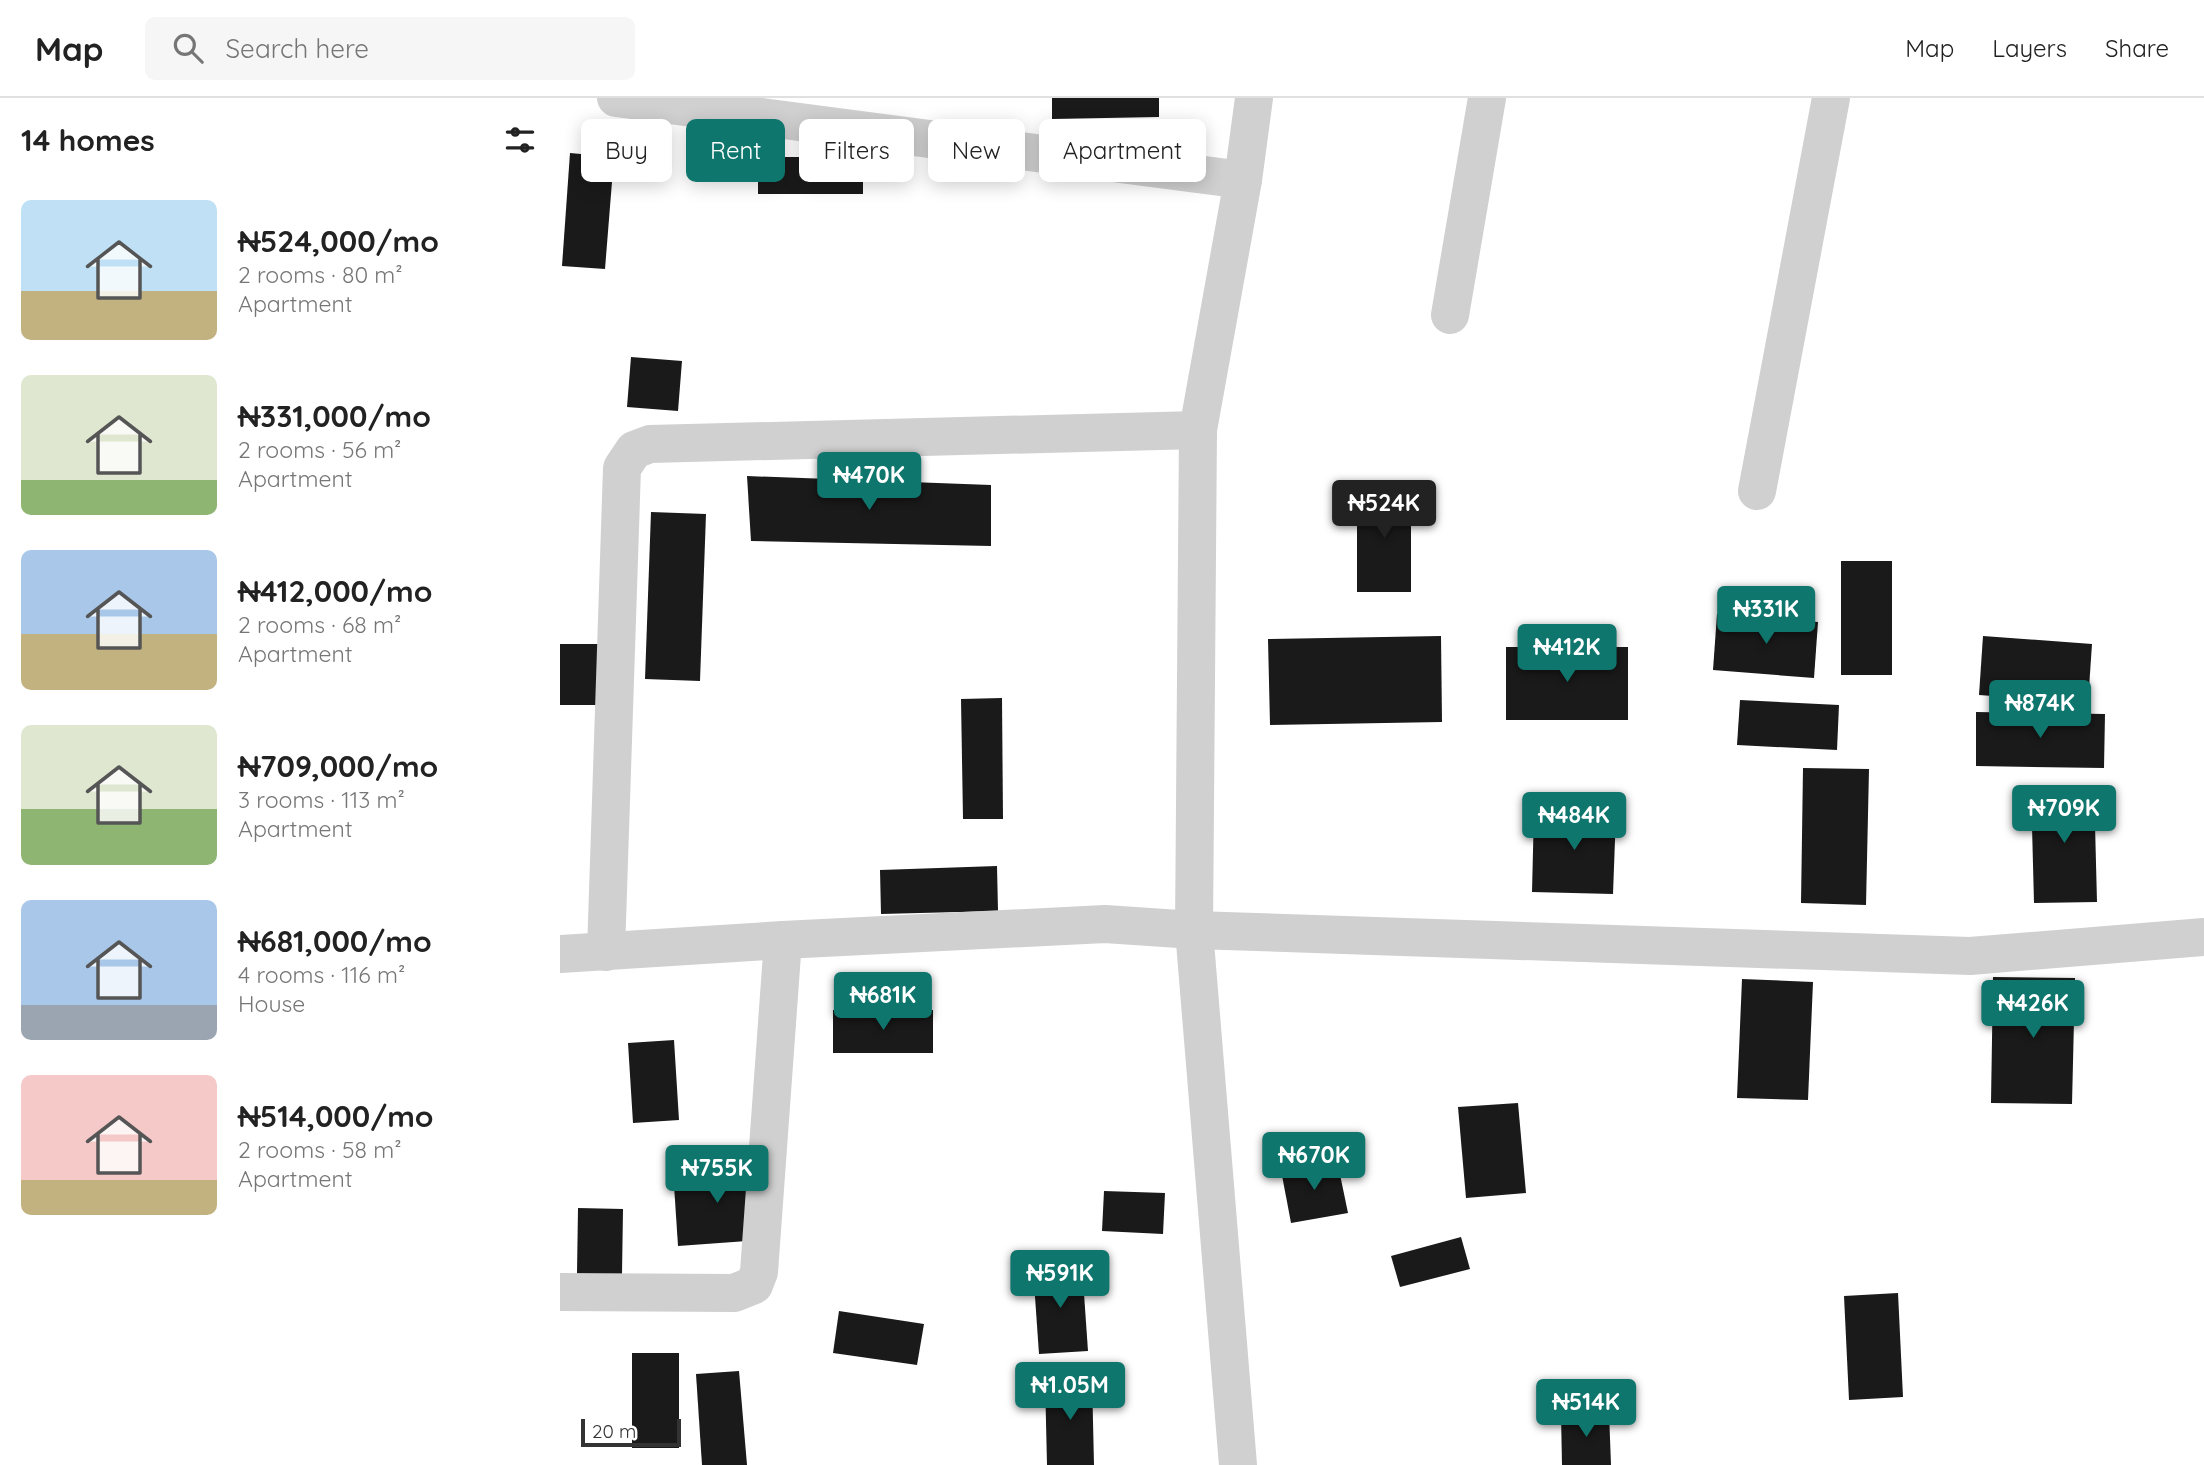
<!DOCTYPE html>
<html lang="en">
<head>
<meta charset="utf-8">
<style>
  :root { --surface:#fff; --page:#f6f6f6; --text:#222; --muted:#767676; --line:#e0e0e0; --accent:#0f766e }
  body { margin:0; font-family:Quicksand,sans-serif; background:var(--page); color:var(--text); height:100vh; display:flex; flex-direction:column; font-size:26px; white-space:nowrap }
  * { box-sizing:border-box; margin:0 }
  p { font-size:23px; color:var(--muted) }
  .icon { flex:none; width:38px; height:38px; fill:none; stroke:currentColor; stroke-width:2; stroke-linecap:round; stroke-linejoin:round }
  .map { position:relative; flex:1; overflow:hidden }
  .drawer { display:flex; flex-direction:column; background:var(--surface); width:560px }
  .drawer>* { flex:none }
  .banner { position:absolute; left:21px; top:21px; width:665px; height:63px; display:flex; gap:14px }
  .scale { position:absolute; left:21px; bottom:18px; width:100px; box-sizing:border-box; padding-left:7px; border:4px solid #333; border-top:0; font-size:19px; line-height:24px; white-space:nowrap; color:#333; -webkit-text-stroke:5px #fff; paint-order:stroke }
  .price { position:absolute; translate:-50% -60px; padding:0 16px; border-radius:7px; background:var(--accent); color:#fff; font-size:23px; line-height:46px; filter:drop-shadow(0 2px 4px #0008) }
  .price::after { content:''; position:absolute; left:50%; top:42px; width:21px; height:16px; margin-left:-10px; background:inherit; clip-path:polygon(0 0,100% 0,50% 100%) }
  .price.current { background:#222; color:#fff }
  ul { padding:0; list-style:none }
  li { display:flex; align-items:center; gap:21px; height:175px; padding:0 21px }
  li span { display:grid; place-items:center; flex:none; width:196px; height:140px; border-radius:10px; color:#555 }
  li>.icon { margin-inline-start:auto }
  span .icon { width:84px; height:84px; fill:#fffc; stroke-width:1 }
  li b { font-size:30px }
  h2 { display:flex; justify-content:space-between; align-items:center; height:84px; padding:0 21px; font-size:30px }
  .tag { padding:0 24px; border-radius:10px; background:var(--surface); box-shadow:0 4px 18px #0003; font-size:24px; line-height:63px }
  .tag.current { background:var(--accent); color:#fff }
  header { display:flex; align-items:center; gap:42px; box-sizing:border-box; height:98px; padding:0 35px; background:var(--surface); border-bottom:2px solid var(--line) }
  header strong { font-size:33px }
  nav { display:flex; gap:38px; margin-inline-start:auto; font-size:24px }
  .search { width:490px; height:63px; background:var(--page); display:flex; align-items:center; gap:18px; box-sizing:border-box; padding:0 24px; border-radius:10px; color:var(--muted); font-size:26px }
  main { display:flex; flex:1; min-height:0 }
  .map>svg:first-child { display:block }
  .building { fill:#1a1a1a }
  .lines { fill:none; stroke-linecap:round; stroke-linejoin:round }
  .minor { stroke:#d0d0d0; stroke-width:38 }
</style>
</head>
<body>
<header>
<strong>Map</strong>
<div class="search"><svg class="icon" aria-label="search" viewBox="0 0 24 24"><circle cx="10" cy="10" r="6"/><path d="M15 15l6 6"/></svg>Search here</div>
<nav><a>Map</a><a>Layers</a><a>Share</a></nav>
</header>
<main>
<section class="drawer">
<h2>14 homes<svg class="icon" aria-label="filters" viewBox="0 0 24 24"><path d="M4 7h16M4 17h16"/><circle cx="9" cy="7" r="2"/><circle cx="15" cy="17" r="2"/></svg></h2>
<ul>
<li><span style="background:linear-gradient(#bfe0f5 65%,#c2b280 0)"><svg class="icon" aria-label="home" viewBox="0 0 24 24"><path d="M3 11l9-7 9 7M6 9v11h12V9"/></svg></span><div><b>₦524,000/mo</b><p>2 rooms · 80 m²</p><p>Apartment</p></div></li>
<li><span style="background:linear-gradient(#dfe7d0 75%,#8fb573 0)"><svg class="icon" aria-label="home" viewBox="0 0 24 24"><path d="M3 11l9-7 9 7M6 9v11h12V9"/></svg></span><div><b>₦331,000/mo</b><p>2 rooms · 56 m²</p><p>Apartment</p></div></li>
<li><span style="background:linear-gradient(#a9c7e8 60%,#c2b280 0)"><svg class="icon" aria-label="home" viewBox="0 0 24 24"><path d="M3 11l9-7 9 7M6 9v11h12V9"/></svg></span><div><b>₦412,000/mo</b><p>2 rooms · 68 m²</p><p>Apartment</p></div></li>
<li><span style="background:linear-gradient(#dfe7d0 60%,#8fb573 0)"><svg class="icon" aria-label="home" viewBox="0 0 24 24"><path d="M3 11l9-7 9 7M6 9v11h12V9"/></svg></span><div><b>₦709,000/mo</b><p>3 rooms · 113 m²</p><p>Apartment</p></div></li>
<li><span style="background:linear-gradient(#a9c7e8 75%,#9aa5b1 0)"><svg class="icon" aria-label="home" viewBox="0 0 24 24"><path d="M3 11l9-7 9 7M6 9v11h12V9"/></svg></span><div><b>₦681,000/mo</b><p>4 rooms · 116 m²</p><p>House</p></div></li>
<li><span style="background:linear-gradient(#f6c9c9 75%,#c2b280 0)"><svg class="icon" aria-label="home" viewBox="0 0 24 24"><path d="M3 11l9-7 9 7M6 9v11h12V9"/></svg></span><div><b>₦514,000/mo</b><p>2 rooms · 58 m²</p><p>Apartment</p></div></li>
</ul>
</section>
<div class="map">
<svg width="1644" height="1367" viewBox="0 0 1644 1367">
  <rect width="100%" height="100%" fill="#fff"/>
  <g class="building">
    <path d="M492 0H599V19L492 21Z"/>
    <path d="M10 55 54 59 45 171 2 168Z"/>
    <rect x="198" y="59" width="105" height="37"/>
    <path d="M71 259 122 263 118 313 67 309Z"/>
    <path d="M187 378 431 387V448L191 443Z"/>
    <rect x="797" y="390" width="54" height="104"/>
    <path d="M91 414 146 416 140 583 85 581Z"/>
    <rect x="1281" y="463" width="51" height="114"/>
    <path d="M1157 516 1258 524 1254 580 1153 572Z"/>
    <path d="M881 538 882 624 710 627 708 541Z"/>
    <path d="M1423 538 1532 546 1528 605 1419 597Z"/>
    <rect x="0" y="546" width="39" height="61"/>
    <rect x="946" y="549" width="122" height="73"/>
    <path d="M442 600 443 721H403L401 601Z"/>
    <path d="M1180 602 1279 607 1277 652 1177 647Z"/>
    <path d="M1416 614 1545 616 1544 670 1416 668Z"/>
    <path d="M1243 670 1309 671 1306 807 1241 805Z"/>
    <path d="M1534 688 1537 804 1474 805 1471 690Z"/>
    <path d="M974 712 1056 715 1053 796 972 794Z"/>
    <path d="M437 768 438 813 321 816 320 772Z"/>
    <path d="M1433 879 1515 880 1512 1006 1431 1005Z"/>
    <path d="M1182 881 1253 884 1248 1002 1177 1000Z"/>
    <rect x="273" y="912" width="100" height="43"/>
    <path d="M114 942 119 1022 73 1025 68 945Z"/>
    <path d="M958 1005 966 1095 906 1100 898 1009Z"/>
    <path d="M777 1062 788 1115 731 1125 721 1072Z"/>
    <path d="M196 1067 201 1142 118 1148 113 1072Z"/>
    <path d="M544 1093 605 1095 603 1136 542 1133Z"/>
    <path d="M18 1110 63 1111 62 1177 17 1176Z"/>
    <path d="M901 1139 910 1171 840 1189 831 1158Z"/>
    <path d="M522 1167 528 1253 479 1256 473 1170Z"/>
    <path d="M1338 1195 1343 1299 1289 1302 1284 1198Z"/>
    <path d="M279 1213 364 1226 357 1267 273 1255Z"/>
    <rect x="72" y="1255" width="47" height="95"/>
    <path d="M179 1273 187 1367H142L136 1276Z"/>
    <path d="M532 1280 534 1367H487L485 1281Z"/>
    <path d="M1049 1314 1051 1367H1002L1001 1316Z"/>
  </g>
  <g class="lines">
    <g class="minor">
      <path d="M56 0 683 82"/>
      <path d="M890 217 927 0"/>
      <path d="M1197 393 1271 0"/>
      <path d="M46 854 62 370 74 352 90 346 638 332"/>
      <path d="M0 856 223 842 545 826 634 832 1410 858 1644 839"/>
      <path d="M0 1194 174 1195 194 1187 199 1174 223 842"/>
      <path d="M678 1367 634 832 638 332 683 82 694 0"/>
    </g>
  </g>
</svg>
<div class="scale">20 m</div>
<b class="price" style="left:309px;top:414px">₦470K</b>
<b class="price current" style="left:824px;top:442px">₦524K</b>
<b class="price" style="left:1206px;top:548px">₦331K</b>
<b class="price" style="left:1007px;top:586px">₦412K</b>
<b class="price" style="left:1480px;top:642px">₦874K</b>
<b class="price" style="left:1504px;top:747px">₦709K</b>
<b class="price" style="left:1014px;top:754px">₦484K</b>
<b class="price" style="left:323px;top:934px">₦681K</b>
<b class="price" style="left:1473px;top:942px">₦426K</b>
<b class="price" style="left:754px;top:1094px">₦670K</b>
<b class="price" style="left:157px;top:1107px">₦755K</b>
<b class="price" style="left:500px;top:1212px">₦591K</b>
<b class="price" style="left:510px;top:1324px">₦1.05M</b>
<b class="price" style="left:1026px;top:1341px">₦514K</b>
<div class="banner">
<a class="tag">Buy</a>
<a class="tag current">Rent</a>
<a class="tag">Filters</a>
<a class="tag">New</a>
<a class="tag">Apartment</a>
</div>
</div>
</main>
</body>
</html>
